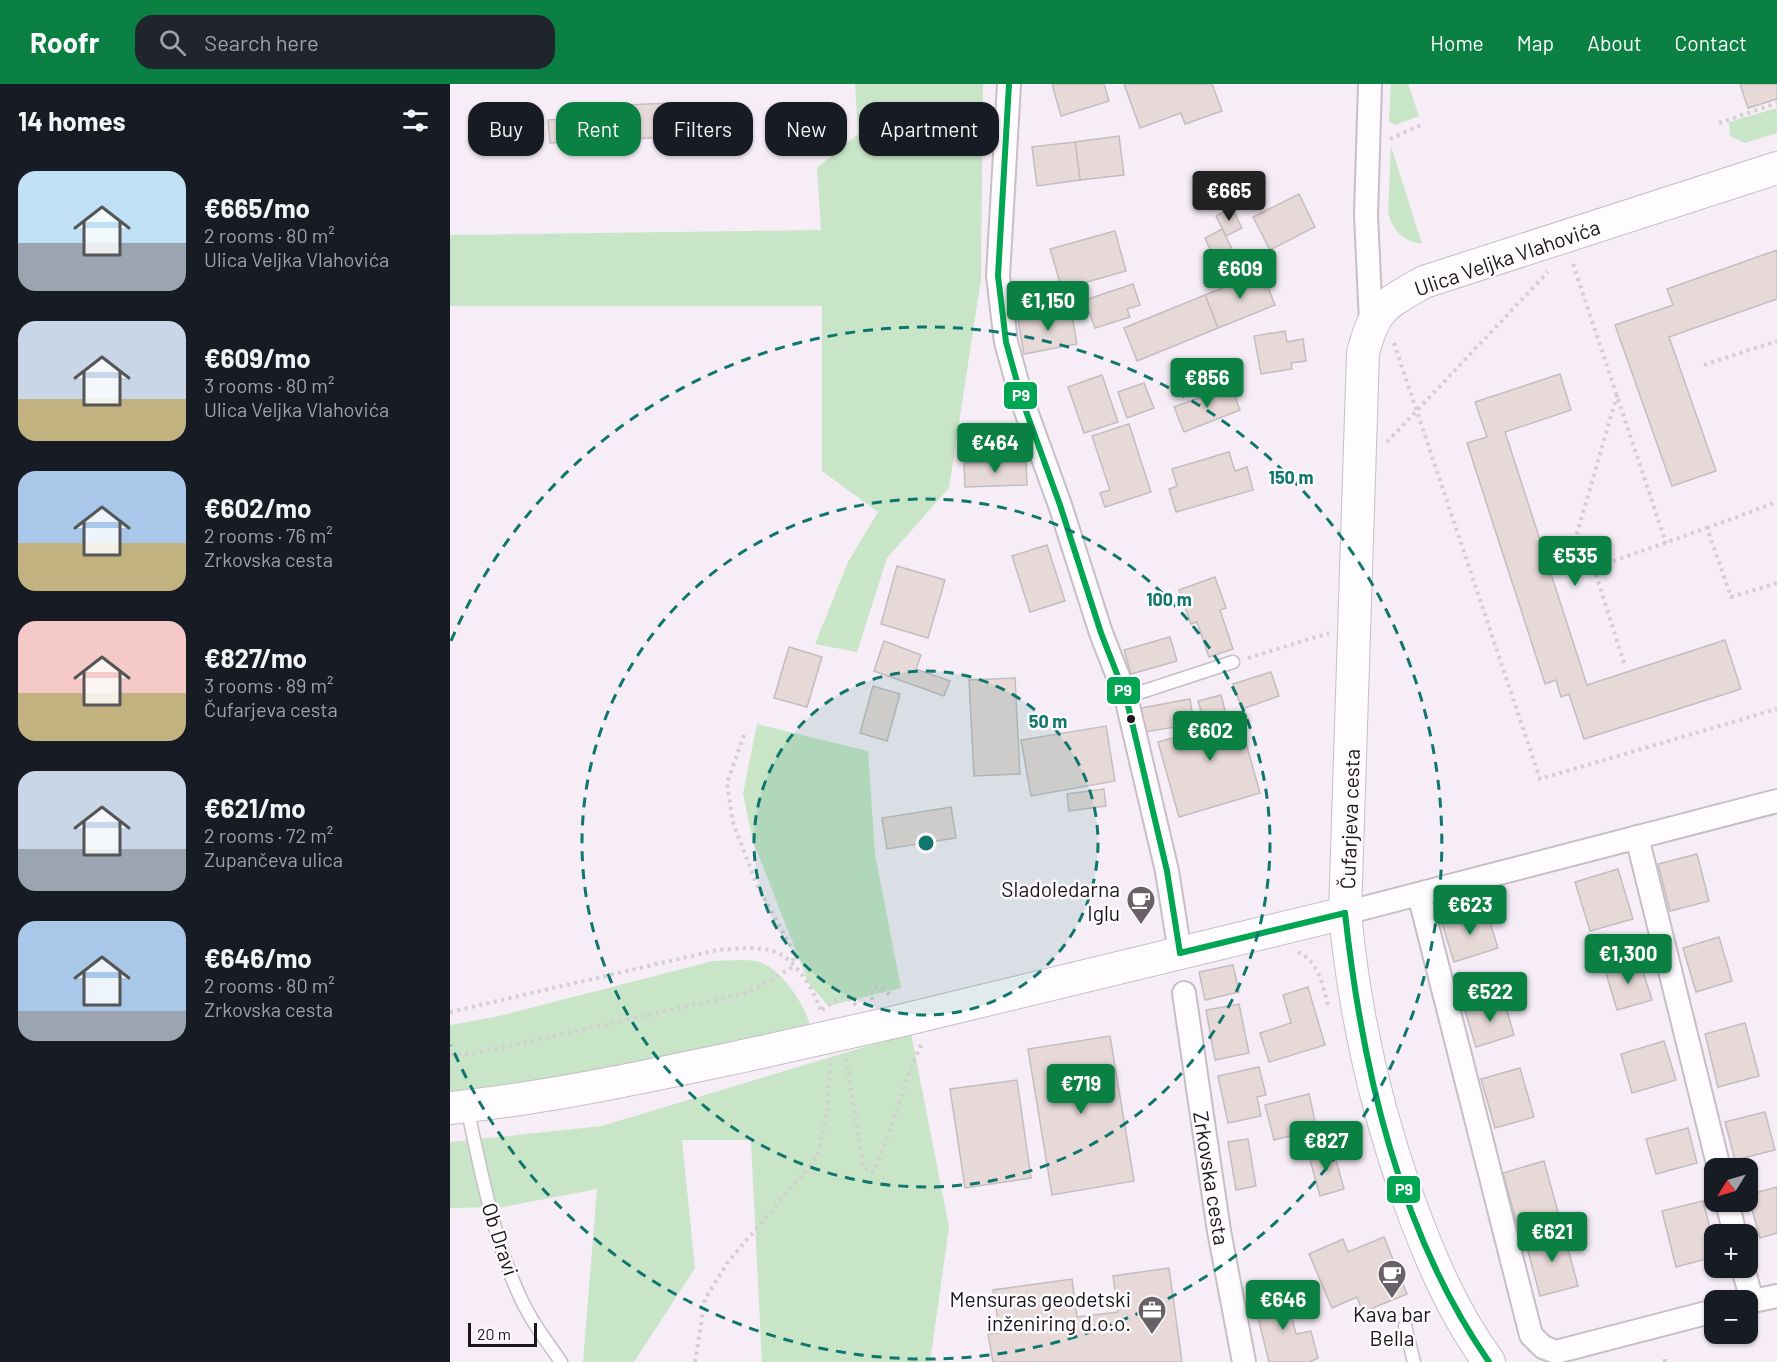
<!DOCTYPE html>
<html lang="en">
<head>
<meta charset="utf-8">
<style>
  :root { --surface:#171b24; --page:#20242c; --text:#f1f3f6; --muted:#9ea1a6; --accent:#0b8043 }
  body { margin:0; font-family:Barlow,sans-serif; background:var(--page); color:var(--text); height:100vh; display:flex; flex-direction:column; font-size:22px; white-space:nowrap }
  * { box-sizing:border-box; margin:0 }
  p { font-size:20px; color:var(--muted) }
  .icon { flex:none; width:33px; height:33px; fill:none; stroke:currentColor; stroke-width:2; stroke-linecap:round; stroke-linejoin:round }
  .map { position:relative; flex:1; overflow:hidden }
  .details { display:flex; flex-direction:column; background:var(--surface); width:450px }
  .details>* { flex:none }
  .top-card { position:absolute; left:18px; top:18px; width:570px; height:54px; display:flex; gap:12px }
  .needle { width:39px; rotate:233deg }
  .controls { position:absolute; left:1254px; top:1074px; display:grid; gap:12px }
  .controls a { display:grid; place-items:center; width:54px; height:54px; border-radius:12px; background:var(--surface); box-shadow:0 2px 4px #0004; font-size:30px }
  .scale { position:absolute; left:18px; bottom:15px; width:69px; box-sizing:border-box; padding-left:6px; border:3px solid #1b161b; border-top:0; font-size:16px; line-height:21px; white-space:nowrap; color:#1b161b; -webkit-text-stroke:4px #fefbfe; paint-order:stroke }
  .price { position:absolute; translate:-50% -51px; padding:0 14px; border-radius:6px; background:var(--accent); color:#fff; font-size:20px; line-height:39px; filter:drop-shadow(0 2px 3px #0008) }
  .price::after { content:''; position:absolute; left:50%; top:36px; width:18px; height:14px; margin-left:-9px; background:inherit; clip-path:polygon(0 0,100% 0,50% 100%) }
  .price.on { background:#222; color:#fff }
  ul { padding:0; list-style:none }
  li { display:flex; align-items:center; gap:18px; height:150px; padding:0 18px }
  li span { display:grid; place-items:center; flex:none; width:168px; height:120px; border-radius:18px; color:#555 }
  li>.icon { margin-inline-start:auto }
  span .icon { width:72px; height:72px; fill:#fffc; stroke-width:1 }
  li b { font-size:26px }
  h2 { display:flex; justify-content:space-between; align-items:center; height:72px; padding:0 18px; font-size:26px }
  .pill { padding:0 21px; border-radius:18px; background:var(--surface); box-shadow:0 2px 4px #0004; font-size:21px; line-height:54px }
  .pill.on { background:var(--accent); color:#fff }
  header { display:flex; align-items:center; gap:36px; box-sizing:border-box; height:84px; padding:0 30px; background:var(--accent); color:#fff }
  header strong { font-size:28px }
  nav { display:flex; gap:33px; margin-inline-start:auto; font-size:21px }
  .search { width:420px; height:54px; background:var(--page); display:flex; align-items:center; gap:15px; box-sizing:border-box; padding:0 21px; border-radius:18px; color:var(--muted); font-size:22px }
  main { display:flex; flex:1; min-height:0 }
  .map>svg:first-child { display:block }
  .green { fill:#c8e5c7 }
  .building { fill:#e7d9d8; stroke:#c4bdbf; stroke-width:1.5 }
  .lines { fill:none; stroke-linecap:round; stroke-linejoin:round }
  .lane-casing { stroke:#c6bfc6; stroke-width:15 }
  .street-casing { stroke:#c6bfc6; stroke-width:26 }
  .secondary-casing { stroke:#c6bfc6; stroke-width:34 }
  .path { stroke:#d2cfd2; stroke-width:4; stroke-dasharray:3 4.5; stroke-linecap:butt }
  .lane { stroke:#fefcfe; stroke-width:12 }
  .street { stroke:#fefcfe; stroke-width:22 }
  .secondary { stroke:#fefcfe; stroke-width:32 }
  .secondary-bridge-casing { stroke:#c6bfc6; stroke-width:34; stroke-linecap:butt }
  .secondary-bridge { stroke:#fefcfe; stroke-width:32 }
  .bus-1-casing { stroke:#fefbfe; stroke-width:10 }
  .bus-1 { stroke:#00a651; stroke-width:6 }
  .ring { fill:none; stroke:#0f766e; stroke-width:3; stroke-dasharray:10 8 }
  .bus-dot { fill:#1b161b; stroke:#fefbfe; stroke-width:2 }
  .labels { text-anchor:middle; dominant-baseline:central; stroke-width:5; stroke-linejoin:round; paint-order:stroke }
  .street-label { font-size:21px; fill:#1b161b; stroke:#fefbfe }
  .poi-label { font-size:21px; fill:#1b161b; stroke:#fefbfe; text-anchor:end }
  .centre { fill:#0f766e; stroke:#fefbfe; stroke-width:3 }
  .ring-label { font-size:18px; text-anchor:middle; font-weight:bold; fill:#0f766e; stroke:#fefbfe; stroke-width:5; stroke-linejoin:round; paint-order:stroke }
  .line-badge { stroke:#fefbfe; stroke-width:2 }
  .badge-label { font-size:16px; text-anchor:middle; font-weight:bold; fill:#fff }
</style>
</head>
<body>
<header>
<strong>Roofr</strong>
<div class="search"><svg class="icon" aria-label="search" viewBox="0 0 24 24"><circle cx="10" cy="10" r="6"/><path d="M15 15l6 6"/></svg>Search here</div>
<nav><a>Home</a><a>Map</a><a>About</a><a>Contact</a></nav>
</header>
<main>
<section class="details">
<h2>14 homes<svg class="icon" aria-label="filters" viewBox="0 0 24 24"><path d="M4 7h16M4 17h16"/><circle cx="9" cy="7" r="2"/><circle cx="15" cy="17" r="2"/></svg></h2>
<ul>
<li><span style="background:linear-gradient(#bfe0f5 60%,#9aa5b1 0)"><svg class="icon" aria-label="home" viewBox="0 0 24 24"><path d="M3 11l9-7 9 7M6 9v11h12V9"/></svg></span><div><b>€665/mo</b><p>2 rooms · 80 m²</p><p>Ulica Veljka Vlahovića</p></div></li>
<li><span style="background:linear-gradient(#c9d6e8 65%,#c2b280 0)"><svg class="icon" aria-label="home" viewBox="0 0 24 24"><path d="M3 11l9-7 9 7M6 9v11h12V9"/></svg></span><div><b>€609/mo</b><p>3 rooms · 80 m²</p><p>Ulica Veljka Vlahovića</p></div></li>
<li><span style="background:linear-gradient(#a9c7e8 60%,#c2b280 0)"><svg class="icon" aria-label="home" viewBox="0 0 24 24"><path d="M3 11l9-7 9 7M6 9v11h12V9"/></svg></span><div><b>€602/mo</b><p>2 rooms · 76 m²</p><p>Zrkovska cesta</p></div></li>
<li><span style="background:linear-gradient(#f6c9c9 60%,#c2b280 0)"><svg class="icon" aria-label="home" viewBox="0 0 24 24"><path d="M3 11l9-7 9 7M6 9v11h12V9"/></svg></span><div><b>€827/mo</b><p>3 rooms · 89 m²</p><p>Čufarjeva cesta</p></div></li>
<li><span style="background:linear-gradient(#c9d6e8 65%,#9aa5b1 0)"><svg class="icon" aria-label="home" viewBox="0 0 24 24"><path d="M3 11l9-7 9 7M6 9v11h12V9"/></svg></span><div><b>€621/mo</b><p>2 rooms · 72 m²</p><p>Zupančeva ulica</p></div></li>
<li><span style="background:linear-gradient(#a9c7e8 75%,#9aa5b1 0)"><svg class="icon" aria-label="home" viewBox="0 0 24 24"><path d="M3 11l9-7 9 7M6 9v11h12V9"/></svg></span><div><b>€646/mo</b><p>2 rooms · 80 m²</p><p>Zrkovska cesta</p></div></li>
</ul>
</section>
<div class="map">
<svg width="1327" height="1278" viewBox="0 0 1327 1278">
  <rect width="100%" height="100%" fill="#f6edf6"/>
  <g class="green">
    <path d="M405 0H533L531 195 499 404 437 474 407 568 365 560 398 478 428 428 372 387V222H0V151L371 146 367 84 408 50Z"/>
    <path d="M941 0H958L969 32 945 41 939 37Z"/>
    <path d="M1327 24V49L1295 59 1280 52 1279 38Z"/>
    <path d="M941 62 972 160C953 157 943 147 938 129Z"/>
    <path d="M307 640 418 667 425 770 451 904 378 922 358 898 303 757 293 710Z"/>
    <path d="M263 877C277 877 292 875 305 877 328 880 356 921 360 942L310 955 60 1005 0 1011V941L45 933Z"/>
    <path d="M461 949 499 1143 480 1278H312L301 1056H232L245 1184 184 1278H133L147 1105 53 1123 0 1124V1058L152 1042Z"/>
  </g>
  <g class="building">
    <path d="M602 0H654L659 17 611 32Z"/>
    <path d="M674 0H762L772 27 735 40 731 29 690 44Z"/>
    <path d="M1290 0H1327V15L1298 24Z"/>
    <path d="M220 19 222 53 100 59 98 36 135 34 134 23Z"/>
    <path d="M669 52 674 91 630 96 625 58Z"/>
    <path d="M625 58 630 96 587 102 582 63Z"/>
    <path d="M849 110 865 143 820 166 803 133Z"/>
    <path d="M782 124 792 144 776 152 766 132Z"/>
    <path d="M772 145 782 165 764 173 755 154Z"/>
    <path d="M665 147 676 187 612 205 600 165Z"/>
    <path d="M1327 166V215L1219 253 1266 387 1222 402 1165 241 1223 221 1217 205Z"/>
    <path d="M812 188 825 221 768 244 755 211Z"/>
    <path d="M683 200 690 221 677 225 680 233 645 244 635 216Z"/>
    <path d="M755 211 768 244 687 277 674 244Z"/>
    <path d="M621 226 627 260 574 270 568 236Z"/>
    <path d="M835 247 837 258 853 255 856 277 841 279 842 285 811 290 804 252Z"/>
    <path d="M1110 290 1121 326 1055 348 1137 601 1275 556 1291 605 1134 655 1119 610 1111 613 1106 596 1095 600 1017 359 1037 353 1025 318Z"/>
    <path d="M652 291 668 338 634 349 618 303Z"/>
    <path d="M694 299 704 324 677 334 668 308Z"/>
    <path d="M781 302 790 326 734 348 724 323Z"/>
    <path d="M679 340 701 408 655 423 650 409 660 406 642 352Z"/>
    <path d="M779 368 785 387 797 383 803 406 726 428 719 405 727 402 722 385Z"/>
    <path d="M576 378 577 401 515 403 514 379Z"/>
    <path d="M597 461 615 517 580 528 562 472Z"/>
    <path d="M447 482 495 496 478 554 431 540Z"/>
    <path d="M765 493 776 524 770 526 783 565 759 573 747 538 741 540 729 506Z"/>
    <path d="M720 553 727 577 681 590 674 566Z"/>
    <path d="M434 557 471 571 466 585 500 597 494 612 424 587Z"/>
    <path d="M339 563 372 573 357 623 324 614Z"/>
    <path d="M821 588 829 612 792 625 783 600Z"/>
    <path d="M565 594 570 690 524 692 519 596Z"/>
    <path d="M423 602 450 610 437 657 410 649Z"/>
    <path d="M771 611 777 634 788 631 810 709 729 733 708 658 756 645 748 617Z"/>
    <path d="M740 615 744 640 695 648 691 624Z"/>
    <path d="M656 642 665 697 581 712 571 656Z"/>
    <path d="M654 705 656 722 619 727 617 710Z"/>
    <path d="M501 723 506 754 437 765 432 734Z"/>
    <path d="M1247 770 1259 817 1220 827 1208 780Z"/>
    <path d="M1168 785 1183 835 1140 847 1125 798Z"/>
    <path d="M1036 825 1048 864 1004 878 992 839Z"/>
    <path d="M1269 853 1282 897 1246 908 1233 864Z"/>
    <path d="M1189 875 1202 916 1167 926 1155 886Z"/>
    <path d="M783 881 789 908 755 916 749 888Z"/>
    <path d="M858 903 875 961 819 978 810 949 841 939 833 911Z"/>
    <path d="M1054 916 1064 951 1026 963 1015 927Z"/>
    <path d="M789 920 799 969 765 976 756 926Z"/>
    <path d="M1295 939 1309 992 1268 1003 1255 950Z"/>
    <path d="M660 952 684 1097 602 1111 578 965Z"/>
    <path d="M1214 957 1226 996 1182 1009 1171 970Z"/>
    <path d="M809 983 816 1011 807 1013 811 1032 778 1039 768 992Z"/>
    <path d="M1070 984 1084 1033 1045 1044 1031 995Z"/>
    <path d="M567 996 581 1094 515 1104 500 1005Z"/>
    <path d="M859 1010 869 1055 850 1059 848 1050 824 1056 815 1021Z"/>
    <path d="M1315 1028 1325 1066 1285 1076 1275 1038Z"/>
    <path d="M1238 1044 1247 1079 1206 1090 1196 1055Z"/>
    <path d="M798 1055 806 1102 786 1106 778 1058Z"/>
    <path d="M883 1065 894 1105 870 1112 859 1072Z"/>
    <path d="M1094 1077 1108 1128 1067 1140 1053 1089Z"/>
    <path d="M1327 1103V1149L1310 1154 1298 1111Z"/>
    <path d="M1253 1117 1264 1160V1173L1226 1183 1212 1127Z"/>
    <path d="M1113 1146 1128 1202 1090 1212 1075 1156Z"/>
    <path d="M934 1153 957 1210 913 1228 907 1213 882 1224 859 1170 893 1155 898 1168Z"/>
    <path d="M719 1184 732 1278H543L538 1250 550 1249 543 1206 622 1195 627 1233 668 1228 663 1192Z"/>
    <path d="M835 1206 846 1250 861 1247 868 1274 859 1278H819L803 1213Z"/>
  </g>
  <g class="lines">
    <g class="lane-casing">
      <g id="lane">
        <path d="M676 613 783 578"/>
        <path d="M17 1023C31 1087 47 1175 80 1232 89 1248 101 1263 111 1278"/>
        <path d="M955 1242 964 1278"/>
      </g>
    </g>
    <g class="street-casing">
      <g id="street">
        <path d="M559 0 548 192 556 258 572 316 610 421 651 549 676 613 717 787 730 869"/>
        <path d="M920 0 916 131 921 238"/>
        <path d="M1187 753 1269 1084"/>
        <path d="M969 810 1081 1251 1093 1263 1106 1268 1264 1227"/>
        <path d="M895 829 1327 717"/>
        <path d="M734 909 769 1147 794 1278"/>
        <path d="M1277 1118 1285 1150"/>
        <path d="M1293 1184 1302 1217"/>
        <path d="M1298 1218 1327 1212"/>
      </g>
    </g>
    <g class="secondary-casing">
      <g id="secondary">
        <path d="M445 938 895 829"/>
        <path d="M0 1024C105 1013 208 990 312 968"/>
        <path d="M1039 1278C1003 1229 979 1172 958 1114 925 1021 904 927 895 829L913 269C925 223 934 221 974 198L1327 84"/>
      </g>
    </g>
    <g class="path">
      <path d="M1269 39 1327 19"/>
      <path d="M940 55 971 41"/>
      <path d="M1123 180 1216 459"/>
      <path d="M944 259 1090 695 1327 625"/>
      <path d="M1254 281 1327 257"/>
      <path d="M937 358 1098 188"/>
      <path d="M1257 444 1327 418"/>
      <path d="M1144 484 1136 469 1121 470 1168 308"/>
      <path d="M798 574 879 549"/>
      <path d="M1174 579 1144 484 1257 444 1281 513 1327 499"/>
      <path d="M294 651 277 699 283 739 307 801 342 865 344 881"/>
      <path d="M848 868C869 878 872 900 878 921"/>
      <path d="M422 916V904L430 902 441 912"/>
      <path d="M372 926 387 915 396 913 406 921"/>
      <path d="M0 928 267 866C286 865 310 861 328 869 349 879 365 909 372 929"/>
      <path d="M0 971 27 969 297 909 344 882"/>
      <path d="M396 974 413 1082 422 1089C444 1047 451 1001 472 959"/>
      <path d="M1215 1275V1278"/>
      <path d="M245 1278 255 1215 278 1178 367 1073 377 1029 380 978"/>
    </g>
    <use href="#lane" class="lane"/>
    <use href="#street" class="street"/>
    <use href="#secondary" class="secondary"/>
    <g class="secondary-bridge-casing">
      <path id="secondary-bridge" d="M312 968 445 938"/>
    </g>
    <use href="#secondary-bridge" class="secondary-bridge"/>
    <g class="bus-1-casing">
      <g id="bus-1">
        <path d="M559 0 548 192 556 258 572 316 610 421 651 549 676 613 717 787 730 869"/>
        <path d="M895 829C912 984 949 1148 1039 1278"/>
        <path d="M730 869 895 829"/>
      </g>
    </g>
    <use href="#bus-1" class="bus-1"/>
  </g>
  <circle cx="476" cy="759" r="172" fill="#0f766e" fill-opacity=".12"/>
  <g class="ring">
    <circle cx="476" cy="759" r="172"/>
    <circle cx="476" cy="759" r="344"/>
    <path d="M1 557A516 516 0 1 1 1 961"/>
  </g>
  <defs>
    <g id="cafe-pin" transform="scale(1.5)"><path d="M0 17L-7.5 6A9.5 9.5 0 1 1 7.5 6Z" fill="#686168" stroke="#fefbfe"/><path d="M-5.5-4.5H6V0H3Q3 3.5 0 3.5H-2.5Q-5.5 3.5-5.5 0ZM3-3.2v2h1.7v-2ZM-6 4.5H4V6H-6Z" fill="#fff"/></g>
    <g id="office-pin" transform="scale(1.5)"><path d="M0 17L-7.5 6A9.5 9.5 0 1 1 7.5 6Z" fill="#686168" stroke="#fefbfe"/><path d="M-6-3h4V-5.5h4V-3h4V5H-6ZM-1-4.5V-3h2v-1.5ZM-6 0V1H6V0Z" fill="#fff"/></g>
  </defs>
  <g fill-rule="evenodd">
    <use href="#cafe-pin" x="691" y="816"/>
    <use href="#cafe-pin" x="942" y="1190"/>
    <use href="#office-pin" x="702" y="1226"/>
  </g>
  <circle class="bus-dot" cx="681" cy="635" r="5"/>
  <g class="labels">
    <g class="street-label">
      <text transform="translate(1057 173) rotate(-19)">Ulica Veljka Vlahovića</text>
      <text transform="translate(899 735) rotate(-88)">Čufarjeva cesta</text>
      <text transform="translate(762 1094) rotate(81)">Zrkovska cesta</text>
      <text transform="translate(51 1155) rotate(72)">Ob Dravi</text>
    </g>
    <g class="poi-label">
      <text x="670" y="804">Sladoledarna<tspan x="670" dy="24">Iglu</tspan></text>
      <text x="681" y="1214">Mensuras geodetski<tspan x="681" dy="24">inženiring d.o.o.</tspan></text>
      <text x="942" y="1229" text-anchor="middle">Kava bar<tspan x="942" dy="24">Bella</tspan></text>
    </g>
  </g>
  <circle cx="476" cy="759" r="9" class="centre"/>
  <g class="ring-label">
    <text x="841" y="400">150 m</text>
    <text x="719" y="522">100 m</text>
    <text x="598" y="644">50 m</text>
  </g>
  <g class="line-badge">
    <rect x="553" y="297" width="35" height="29" rx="6" fill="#00a651"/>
    <rect x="656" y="592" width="35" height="29" rx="6" fill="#00a651"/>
    <rect x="936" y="1091" width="35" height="29" rx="6" fill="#00a651"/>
  </g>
  <g class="badge-label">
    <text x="571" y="317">P9</text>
    <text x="673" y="612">P9</text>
    <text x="954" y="1111">P9</text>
  </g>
</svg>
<div class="controls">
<a><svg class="needle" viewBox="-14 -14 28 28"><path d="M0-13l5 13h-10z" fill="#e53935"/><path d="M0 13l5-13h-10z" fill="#9ea1a6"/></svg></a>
<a>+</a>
<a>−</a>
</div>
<div class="scale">20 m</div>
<b class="price on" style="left:779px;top:138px">€665</b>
<b class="price" style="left:790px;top:216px">€609</b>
<b class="price" style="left:598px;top:248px">€1,150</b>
<b class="price" style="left:757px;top:325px">€856</b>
<b class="price" style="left:545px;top:390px">€464</b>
<b class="price" style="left:1125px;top:503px">€535</b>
<b class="price" style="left:760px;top:678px">€602</b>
<b class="price" style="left:1020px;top:852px">€623</b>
<b class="price" style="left:1178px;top:901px">€1,300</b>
<b class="price" style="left:1040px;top:939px">€522</b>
<b class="price" style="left:631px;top:1031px">€719</b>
<b class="price" style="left:876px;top:1088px">€827</b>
<b class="price" style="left:1102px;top:1179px">€621</b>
<b class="price" style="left:833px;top:1247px">€646</b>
<div class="top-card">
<a class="pill">Buy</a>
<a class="pill on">Rent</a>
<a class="pill">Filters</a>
<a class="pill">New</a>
<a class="pill">Apartment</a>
</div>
</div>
</main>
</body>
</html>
